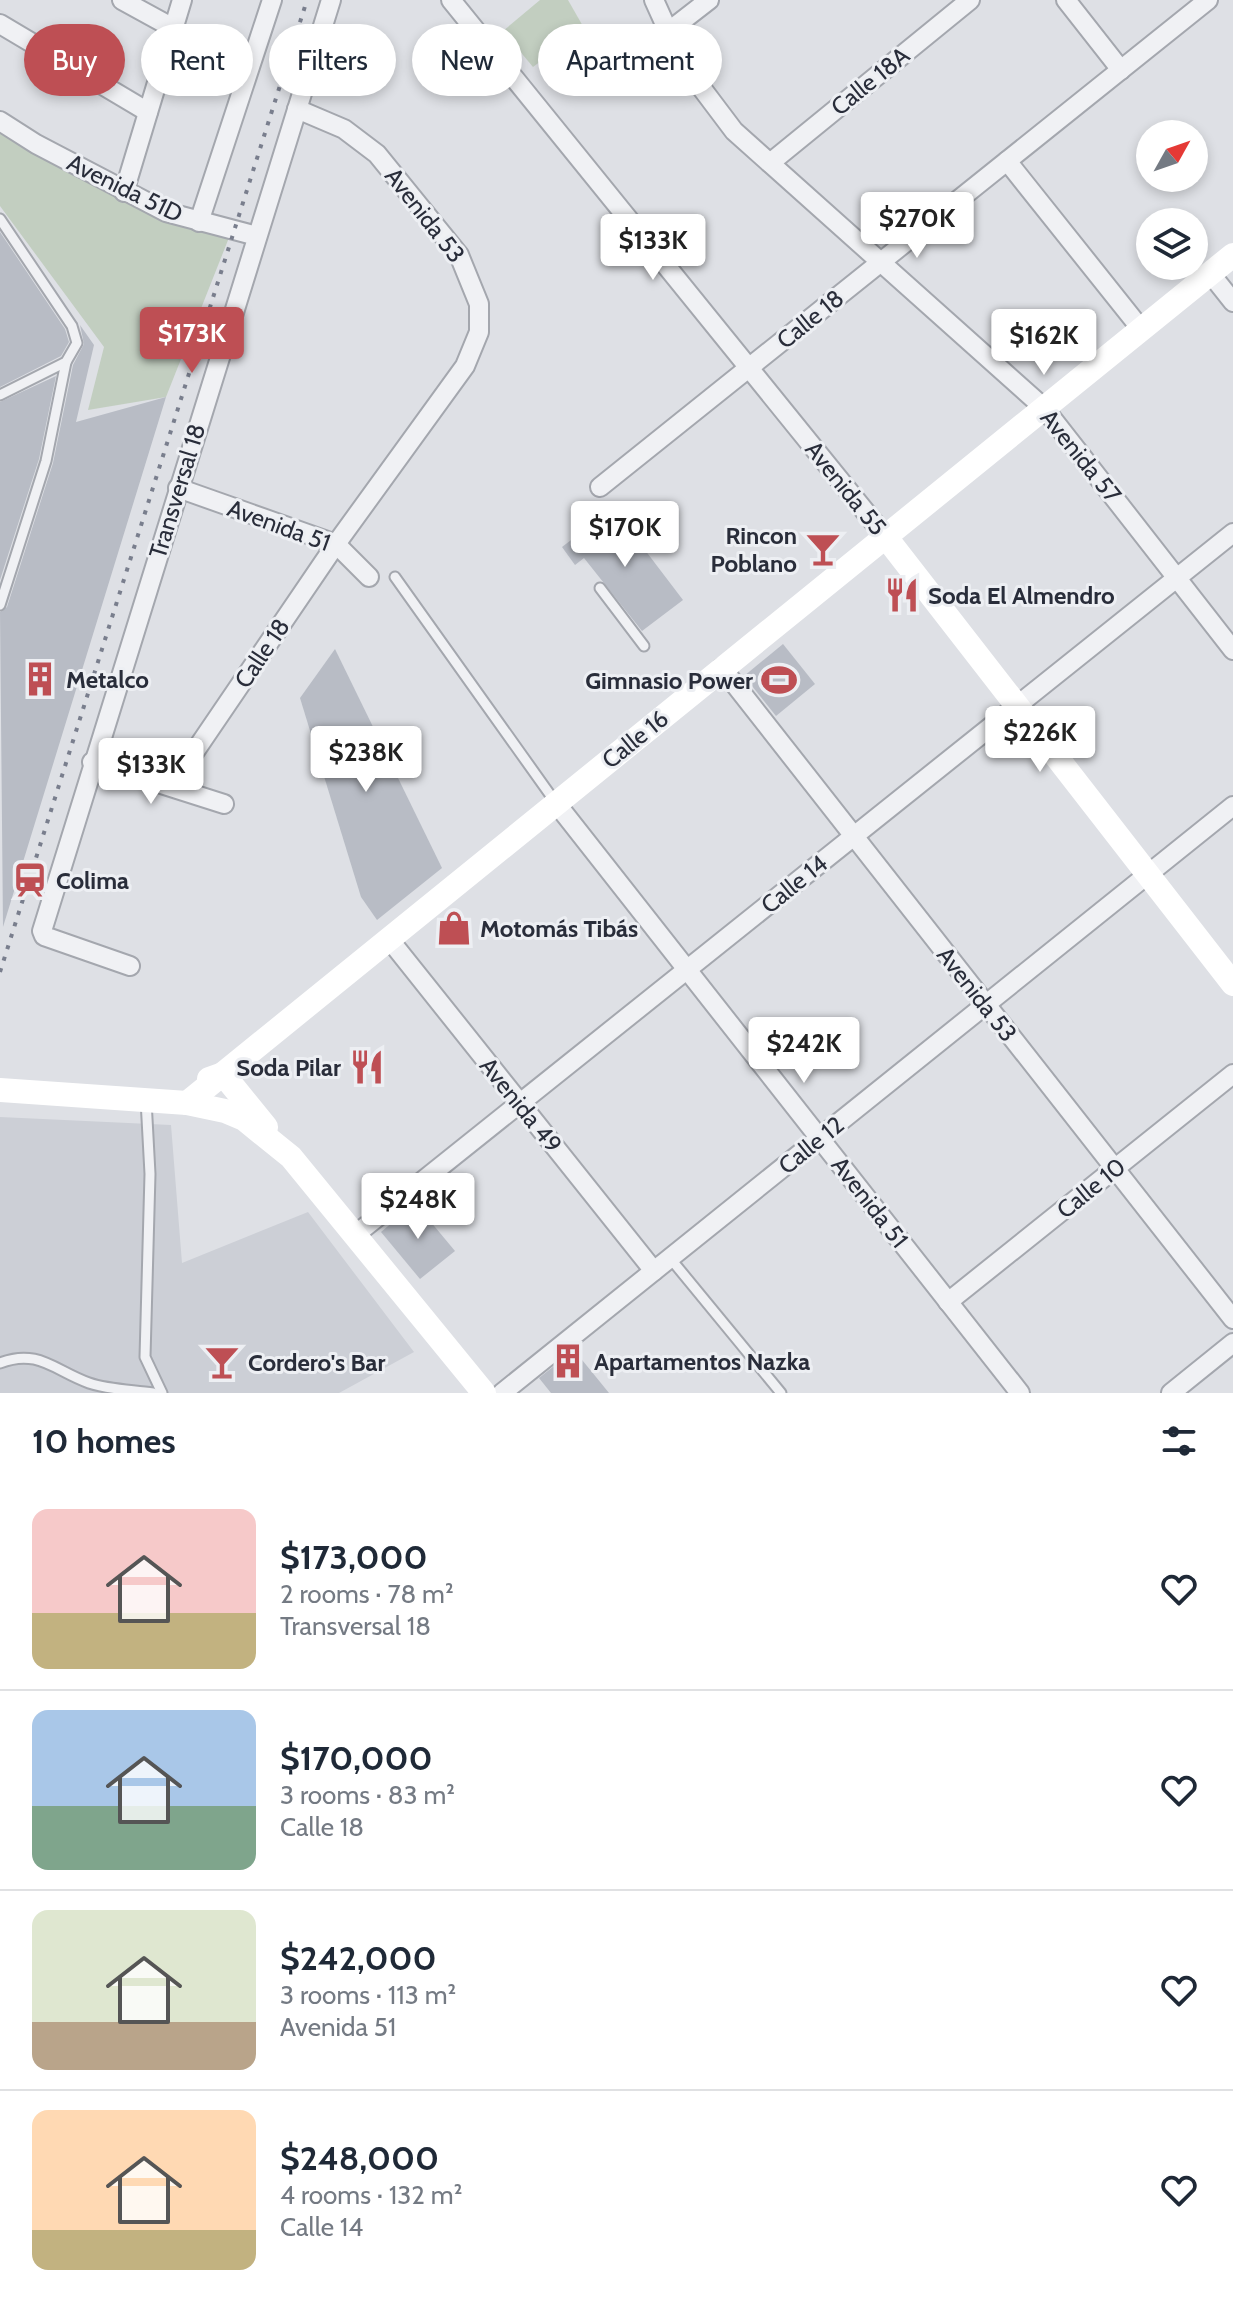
<!DOCTYPE html>
<html lang="en">
<head>
<meta charset="utf-8">
<style>
  :root { --surface:#fff; --page:#f6f6f7; --text:#1f2937; --muted:#747a83; --line:#e0e1e3; --accent:#be4f54 }
  body { margin:0; font-family:Cabin,sans-serif; background:var(--page); color:var(--text); height:100vh; display:flex; flex-direction:column; font-size:30px; white-space:nowrap }
  * { box-sizing:border-box; margin:0 }
  p { font-size:26px; color:var(--muted) }
  .icon { flex:none; width:44px; height:44px; fill:none; stroke:currentColor; stroke-width:2; stroke-linecap:round; stroke-linejoin:round }
  .map { position:relative; height:1393px; overflow:hidden }
  .sheet { display:flex; flex-direction:column; background:var(--surface); flex:1 }
  .sheet>* { flex:none }
  .hud { position:absolute; left:24px; top:24px; width:800px; height:72px; display:flex; gap:16px }
  .needle { width:52px; rotate:50deg }
  .tools { position:absolute; left:1136px; top:120px; display:grid; gap:16px }
  .tools a { display:grid; place-items:center; width:72px; height:72px; border-radius:50%; background:var(--surface); box-shadow:0 4px 12px #0003; font-size:40px }
  .price { position:absolute; translate:-50% -68px; padding:0 18px; border-radius:8px; background:#fff; color:#222; font-size:26px; line-height:52px; filter:drop-shadow(0 2px 4px #0008) }
  .price::after { content:''; position:absolute; left:50%; top:48px; width:24px; height:18px; margin-left:-12px; background:inherit; clip-path:polygon(0 0,100% 0,50% 100%) }
  .price.selected { background:var(--accent); color:#fff }
  ul { padding:0; list-style:none }
  li { display:flex; align-items:center; gap:24px; height:200px; padding:0 32px }
  li+li { border-top:2px solid var(--line) }
  li span { display:grid; place-items:center; flex:none; width:224px; height:160px; border-radius:16px; color:#555 }
  li>.icon { margin-inline-start:auto }
  span .icon { width:96px; height:96px; fill:#fffc; stroke-width:1 }
  li b { font-size:34px }
  h2 { display:flex; justify-content:space-between; align-items:center; height:96px; padding:0 32px; font-size:34px }
  .pill { padding:0 28px; border-radius:36px; background:var(--surface); box-shadow:0 4px 12px #0003; font-size:28px; line-height:72px }
  .pill.selected { background:var(--accent); color:#fff }
  .map>svg:first-child { display:block }
  .built { fill:#cccfd6 }
  .green { fill:#c2cec0 }
  .building { fill:#b8bcc5 }
  .lines { fill:none; stroke-linecap:round; stroke-linejoin:round }
  .lane-casing { stroke:#a4a7ae; stroke-width:13 }
  .street-casing { stroke:#a4a7ae; stroke-width:22 }
  .lane { stroke:#f0f1f4; stroke-width:9 }
  .street { stroke:#f0f1f4; stroke-width:18 }
  .secondary { stroke:#fff; stroke-width:24 }
  .rail { stroke:#797e8d; stroke-width:4; stroke-dasharray:4 8; stroke-linecap:butt }
  .labels { text-anchor:middle; dominant-baseline:central; stroke-width:6; stroke-linejoin:round; paint-order:stroke }
  .street-label { font-size:24px; fill:#292d3a; stroke:#edeff3 }
  .poi-label { font-size:24px; font-weight:bold; fill:#292d3a; stroke:#edeff3; text-anchor:start }
</style>
</head>
<body>
<div class="map">
<svg width="1233" height="1393" viewBox="0 0 1233 1393">
  <rect width="100%" height="100%" fill="#dee0e5"/>
  <path class="built" d="M0 1117 171 1125 182 1263 308 1212 414 1352 339 1393H0Z"/>
  <g class="green">
    <path d="M540 0H568L584 28 533 67 503 31Z"/>
    <path d="M0 129 101 189 232 230 166 397 88 410 104 347 0 206Z"/>
  </g>
  <g class="building">
    <path d="M0 232 65 329 69 342 61 356 0 387Z"/>
    <path d="M80 325 94 345 76 422 166 397 3 927 0 612 7 607 53 463 73 365 84 344Z"/>
    <path d="M56 376 39 459 0 580V402Z"/>
    <path d="M613 508 683 600 642 631 584 558 575 565 562 547Z"/>
    <path d="M783 644 815 684 776 716 744 676Z"/>
    <path d="M335 649 442 868 377 920 361 897 300 698Z"/>
    <path d="M415 1203 455 1251 420 1279 381 1232Z"/>
    <path d="M574 1350 609 1393H551L539 1378Z"/>
  </g>
  <g class="lines">
    <g class="lane-casing">
      <g id="lane">
        <path d="M0 219 72 326 77 343 66 362 0 395"/>
        <path d="M395 577 556 803"/>
        <path d="M600 588 644 646"/>
        <path d="M0 605 46 461 66 362"/>
        <path d="M146 1100 150 1174 145 1357 162 1393"/>
        <path d="M670 1258 781 1393"/>
        <path d="M0 1363C38 1348 55 1371 89 1383 109 1390 133 1390 153 1393"/>
      </g>
    </g>
    <g class="street-casing">
      <g id="street">
        <path d="M122 0 173 28"/>
        <path d="M451 0 885 536"/>
        <path d="M654 0 682 62 734 131 1044 408 1233 650"/>
        <path d="M1066 0 1121 70"/>
        <path d="M0 24 148 112"/>
        <path d="M669 31 709 0"/>
        <path d="M0 121 36 144 166 212 257 236"/>
        <path d="M1007 161 1141 329"/>
        <path d="M770 163 970 0"/>
        <path d="M124 192 182 0"/>
        <path d="M199 222 272 0"/>
        <path d="M1210 273 1233 302"/>
        <path d="M600 487 1208 0"/>
        <path d="M178 488 336 544 369 577"/>
        <path d="M722 668 1233 1319"/>
        <path d="M92 762 224 804"/>
        <path d="M172 785 336 544 465 366 479 332V304L459 255 377 154 344 129 297 109"/>
        <path d="M556 803 1020 1393"/>
        <path d="M389 939 654 1271"/>
        <path d="M130 966 44 936 42 931 331 0"/>
        <path d="M355 1235 1233 533"/>
        <path d="M948 1302 1233 1074"/>
        <path d="M502 1393 1233 806"/>
        <path d="M1171 1393 1233 1343"/>
      </g>
    </g>
    <use href="#lane" class="lane"/>
    <use href="#street" class="street"/>
    <g class="secondary">
      <path d="M885 536 1233 984"/>
      <path d="M209 1079 223 1074 266 1127"/>
      <path d="M0 1090 187 1103 225 1111 244 1119 291 1157 484 1393"/>
      <path d="M187 1103 1233 255"/>
    </g>
    <path class="rail" d="M0 972 307 0"/>
  </g>
  <defs>
    <g id="bar-bare" transform="scale(2.76)"><path d="M-6-5H6L.8 .8V4.5H3.5V6h-7V4.5H-.8V.8Z" fill="#be4f54" stroke="#edeff3" stroke-width="2.5" paint-order="stroke"/></g>
    <g id="restaurant-bare" transform="scale(2.76)"><path d="M-5-6h1v4h1v-4h1v4h1v-4h1v5L-1.5 .5V6h-2V.5L-5-1ZM5-6V6H3V1.5H1.5Q1.5-4 5-6Z" fill="#be4f54" stroke="#edeff3" stroke-width="2.5" paint-order="stroke"/></g>
    <g id="building-bare" transform="scale(2.76)"><path d="M-4-6H4V6H1V3H-1V6H-4ZM-2.5-4.3h1.7v1.8h-1.7ZM.8-4.3h1.7v1.8H.8ZM-2.5-1h1.7V.8h-1.7ZM.8-1h1.7V.8H.8Z" fill="#be4f54" stroke="#edeff3" stroke-width="2.5" paint-order="stroke"/></g>
    <g id="stadium-bare" transform="scale(2.76)"><path d="M0-5a6.5 5 0 1 0 0 10a6.5 5 0 1 0 0-10ZM-3.5-1.8h7v3.6h-7Z" fill="#be4f54" stroke="#edeff3" stroke-width="2.5" paint-order="stroke"/></g>
    <g id="station-bare" transform="scale(2.76)"><path d="M-3-6H3Q5-6 5-4V2Q5 4 3 4L4.5 6H3L1.5 4h-3L-3 6H-4.5L-3 4Q-5 4-5 2V-4Q-5-6-3-6ZM-3.5-4v3h7v-3ZM-3.5 1v1.5H-2V1ZM2 1v1.5H3.5V1Z" fill="#be4f54" stroke="#edeff3" stroke-width="2.5" paint-order="stroke"/></g>
    <g id="shop-bare" transform="scale(2.76)"><path d="M-5-2.5h2.3a2.7 3.5 0 0 1 5.4 0H5L5.5 6h-11ZM-1.5-2.5h3a1.5 2.3 0 0 0-3 0Z" fill="#be4f54" stroke="#edeff3" stroke-width="2.5" paint-order="stroke"/></g>
  </defs>
  <g fill-rule="evenodd">
    <use href="#bar-bare" x="823" y="549"/>
    <use href="#restaurant-bare" x="902" y="595"/>
    <use href="#building-bare" x="40" y="679"/>
    <use href="#stadium-bare" x="779" y="680"/>
    <use href="#station-bare" x="30" y="880"/>
    <use href="#shop-bare" x="454" y="928"/>
    <use href="#restaurant-bare" x="367" y="1067"/>
    <use href="#building-bare" x="568" y="1361"/>
    <use href="#bar-bare" x="222" y="1362"/>
  </g>
  <g class="labels">
    <g class="street-label">
      <text transform="translate(870 81) rotate(-39)">Calle 18A</text>
      <text transform="translate(125 188) rotate(26)">Avenida 51D</text>
      <text transform="translate(425 215) rotate(52)">Avenida 53</text>
      <text transform="translate(810 319) rotate(-39)">Calle 18</text>
      <text transform="translate(1081 456) rotate(51)">Avenida 57</text>
      <text transform="translate(846 488) rotate(51)">Avenida 55</text>
      <text transform="translate(177 491) rotate(-73)">Transversal 18</text>
      <text transform="translate(279 525) rotate(20)">Avenida 51</text>
      <text transform="translate(262 653) rotate(-56)">Calle 18</text>
      <text transform="translate(635 739) rotate(-39)">Calle 16</text>
      <text transform="translate(794 884) rotate(-39)">Calle 14</text>
      <text transform="translate(977 994) rotate(52)">Avenida 53</text>
      <text transform="translate(521 1105) rotate(51)">Avenida 49</text>
      <text transform="translate(811 1145) rotate(-39)">Calle 12</text>
      <text transform="translate(1091 1188) rotate(-39)">Calle 10</text>
      <text transform="translate(870 1202) rotate(52)">Avenida 51</text>
    </g>
    <g class="poi-label">
      <text x="797" y="535" text-anchor="end">Rincon<tspan x="797" dy="28">Poblano</tspan></text>
      <text x="928" y="595">Soda El Almendro</text>
      <text x="66" y="679">Metalco</text>
      <text x="753" y="680" text-anchor="end">Gimnasio Power</text>
      <text x="56" y="880">Colima</text>
      <text x="480" y="928">Motomás Tibás</text>
      <text x="341" y="1067" text-anchor="end">Soda Pilar</text>
      <text x="594" y="1361">Apartamentos Nazka</text>
      <text x="248" y="1362">Cordero's Bar</text>
    </g>
  </g>
</svg>
<div class="tools">
<a><svg class="needle" viewBox="-14 -14 28 28"><path d="M0-13l5 13h-10z" fill="#e53935"/><path d="M0 13l5-13h-10z" fill="#747a83"/></svg></a>
<a><svg class="icon" aria-label="layers" viewBox="0 0 24 24"><path d="M12 4l9 5-9 5-9-5zM3 14l9 5 9-5"/></svg></a>
</div>
<b class="price" style="left:917px;top:260px">$270K</b>
<b class="price" style="left:653px;top:282px">$133K</b>
<b class="price selected" style="left:192px;top:375px">$173K</b>
<b class="price" style="left:1044px;top:377px">$162K</b>
<b class="price" style="left:625px;top:569px">$170K</b>
<b class="price" style="left:1040px;top:774px">$226K</b>
<b class="price" style="left:366px;top:794px">$238K</b>
<b class="price" style="left:151px;top:806px">$133K</b>
<b class="price" style="left:804px;top:1085px">$242K</b>
<b class="price" style="left:418px;top:1241px">$248K</b>
<div class="hud">
<a class="pill selected">Buy</a>
<a class="pill">Rent</a>
<a class="pill">Filters</a>
<a class="pill">New</a>
<a class="pill">Apartment</a>
</div>
</div>
<section class="sheet">
<h2>10 homes<svg class="icon" aria-label="filters" viewBox="0 0 24 24"><path d="M4 7h16M4 17h16"/><circle cx="9" cy="7" r="2"/><circle cx="15" cy="17" r="2"/></svg></h2>
<ul>
<li><span style="background:linear-gradient(#f6c9c9 65%,#c2b280 0)"><svg class="icon" aria-label="home" viewBox="0 0 24 24"><path d="M3 11l9-7 9 7M6 9v11h12V9"/></svg></span><div><b>$173,000</b><p>2 rooms · 78 m²</p><p>Transversal 18</p></div><svg class="icon" aria-label="heart" viewBox="0 0 24 24"><path d="M12 20l-8-8c-3-5 5-10 8-4 3-6 11-1 8 4z"/></svg></li>
<li><span style="background:linear-gradient(#a9c7e8 60%,#7fa58c 0)"><svg class="icon" aria-label="home" viewBox="0 0 24 24"><path d="M3 11l9-7 9 7M6 9v11h12V9"/></svg></span><div><b>$170,000</b><p>3 rooms · 83 m²</p><p>Calle 18</p></div><svg class="icon" aria-label="heart" viewBox="0 0 24 24"><path d="M12 20l-8-8c-3-5 5-10 8-4 3-6 11-1 8 4z"/></svg></li>
<li><span style="background:linear-gradient(#dfe7d0 70%,#b9a48a 0)"><svg class="icon" aria-label="home" viewBox="0 0 24 24"><path d="M3 11l9-7 9 7M6 9v11h12V9"/></svg></span><div><b>$242,000</b><p>3 rooms · 113 m²</p><p>Avenida 51</p></div><svg class="icon" aria-label="heart" viewBox="0 0 24 24"><path d="M12 20l-8-8c-3-5 5-10 8-4 3-6 11-1 8 4z"/></svg></li>
<li><span style="background:linear-gradient(#ffd9b3 75%,#c2b280 0)"><svg class="icon" aria-label="home" viewBox="0 0 24 24"><path d="M3 11l9-7 9 7M6 9v11h12V9"/></svg></span><div><b>$248,000</b><p>4 rooms · 132 m²</p><p>Calle 14</p></div><svg class="icon" aria-label="heart" viewBox="0 0 24 24"><path d="M12 20l-8-8c-3-5 5-10 8-4 3-6 11-1 8 4z"/></svg></li>
</ul>
</section>
</body>
</html>
